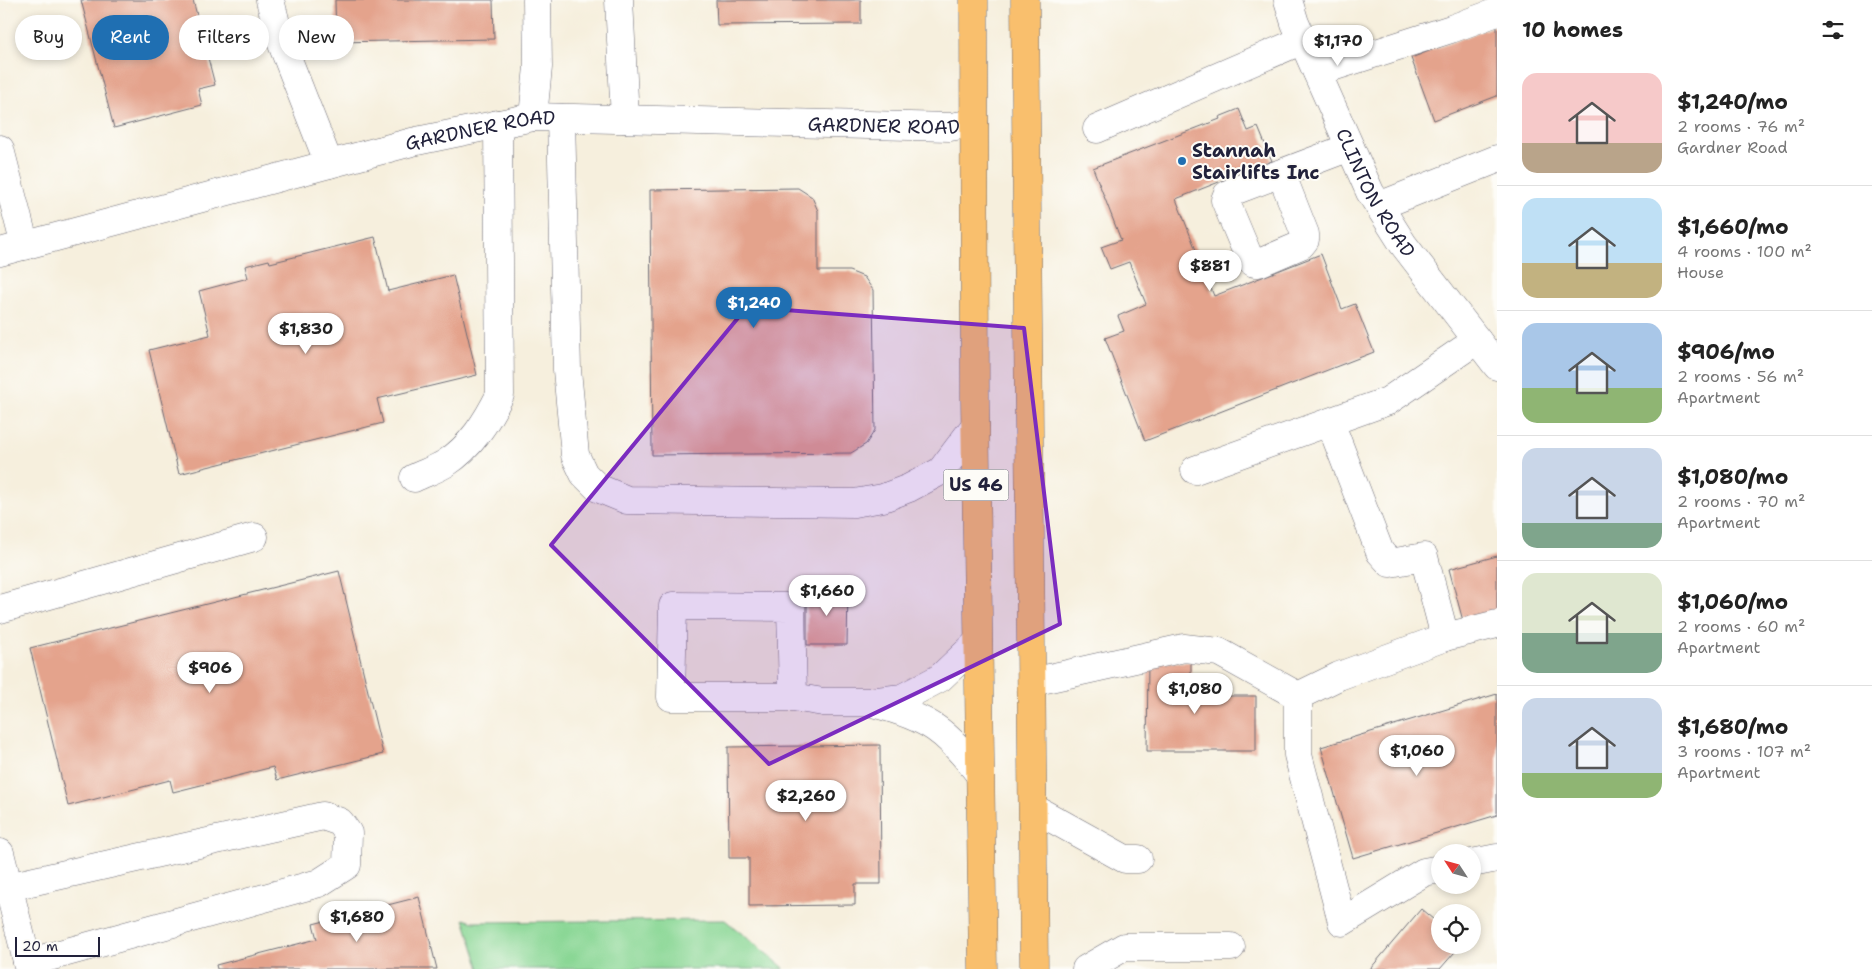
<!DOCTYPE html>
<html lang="en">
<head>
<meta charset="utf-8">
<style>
  :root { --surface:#fff; --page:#f2f2f2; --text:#222; --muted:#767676; --line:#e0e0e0; --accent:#1f6fb2 }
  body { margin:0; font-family:"Shantell Sans",sans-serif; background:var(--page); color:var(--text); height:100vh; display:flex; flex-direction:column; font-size:19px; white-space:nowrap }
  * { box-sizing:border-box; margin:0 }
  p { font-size:16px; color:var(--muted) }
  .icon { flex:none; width:28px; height:28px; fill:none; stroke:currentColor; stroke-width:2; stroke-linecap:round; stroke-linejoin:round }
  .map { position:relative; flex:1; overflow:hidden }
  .sheet { display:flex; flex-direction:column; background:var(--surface); width:375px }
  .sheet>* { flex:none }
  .banner { position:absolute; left:15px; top:15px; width:475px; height:45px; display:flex; gap:10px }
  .needle { width:32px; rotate:306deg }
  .controls { position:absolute; left:1431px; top:844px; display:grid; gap:10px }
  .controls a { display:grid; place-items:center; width:50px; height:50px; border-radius:50%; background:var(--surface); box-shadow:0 2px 8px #0003; font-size:25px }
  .scale { position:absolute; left:15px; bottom:12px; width:85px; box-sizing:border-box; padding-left:5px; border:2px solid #22223b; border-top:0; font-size:14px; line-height:18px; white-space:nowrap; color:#22223b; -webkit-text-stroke:4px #fdfcf7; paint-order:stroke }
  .price { position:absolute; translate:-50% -42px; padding:0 11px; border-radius:18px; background:#fff; color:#222; font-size:16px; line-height:32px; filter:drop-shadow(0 1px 2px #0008) }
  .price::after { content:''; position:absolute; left:50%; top:30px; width:15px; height:11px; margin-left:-8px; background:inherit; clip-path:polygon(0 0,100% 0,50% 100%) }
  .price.on { background:var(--accent); color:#fff }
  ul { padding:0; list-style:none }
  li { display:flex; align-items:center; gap:15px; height:125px; padding:0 25px }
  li+li { border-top:1px solid var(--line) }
  li span { display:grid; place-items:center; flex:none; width:140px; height:100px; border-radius:15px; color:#555 }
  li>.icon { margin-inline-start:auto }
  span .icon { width:60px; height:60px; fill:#fffc; stroke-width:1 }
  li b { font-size:21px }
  h2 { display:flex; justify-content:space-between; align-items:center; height:60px; padding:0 25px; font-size:21px }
  .pill { padding:0 18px; border-radius:22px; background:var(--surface); box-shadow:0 2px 8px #0003; font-size:18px; line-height:45px }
  .pill.on { background:var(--accent); color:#fff }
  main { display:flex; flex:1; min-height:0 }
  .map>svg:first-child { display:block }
  .green { fill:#8ad795; stroke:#567c68 }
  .building { fill:#e4a38c }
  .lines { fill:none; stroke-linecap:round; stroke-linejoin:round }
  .minor-casing { stroke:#6c6a74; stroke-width:29 }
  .highway-casing { stroke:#6c6a74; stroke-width:29 }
  .minor { stroke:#fff; stroke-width:28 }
  .highway { stroke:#f9bf6d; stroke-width:28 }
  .marked { fill:#7b2cbf; fill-opacity:0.2; stroke:#7b2cbf; stroke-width:4; stroke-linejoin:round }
  .poi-dot { fill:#1f6fb2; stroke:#fdfcf7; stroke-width:2 }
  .labels { text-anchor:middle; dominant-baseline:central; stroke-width:4; stroke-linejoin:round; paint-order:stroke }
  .shield { fill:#fdfcf7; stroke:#646373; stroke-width:1 }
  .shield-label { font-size:18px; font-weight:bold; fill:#22223b }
  .street-label { font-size:19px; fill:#22223b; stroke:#fdfcf7 }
  .poi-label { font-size:19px; font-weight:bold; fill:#22223b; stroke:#fdfcf7; text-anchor:start }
</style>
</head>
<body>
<main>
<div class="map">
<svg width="1497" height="969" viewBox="0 0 1497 969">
  <rect width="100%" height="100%" fill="#fdfcf7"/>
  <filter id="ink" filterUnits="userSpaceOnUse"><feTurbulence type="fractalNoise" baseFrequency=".02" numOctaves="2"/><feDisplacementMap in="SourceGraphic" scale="10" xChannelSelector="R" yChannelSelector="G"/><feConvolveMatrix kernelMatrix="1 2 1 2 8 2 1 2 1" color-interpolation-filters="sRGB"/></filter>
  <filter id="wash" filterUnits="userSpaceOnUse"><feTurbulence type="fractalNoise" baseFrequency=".0096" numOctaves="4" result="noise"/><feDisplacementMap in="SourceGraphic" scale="20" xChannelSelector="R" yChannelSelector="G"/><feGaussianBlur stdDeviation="1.12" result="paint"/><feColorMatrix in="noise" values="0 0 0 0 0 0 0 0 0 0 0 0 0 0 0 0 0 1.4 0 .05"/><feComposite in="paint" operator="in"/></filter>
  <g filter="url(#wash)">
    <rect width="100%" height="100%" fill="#f6efdd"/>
    <path class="green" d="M464 919 473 922 725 920 783 967 784 969H480Z"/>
    <g id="blocks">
      <g class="building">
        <path d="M81 0H193L215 85 198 89 202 105 114 128Z"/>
        <path d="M335 0H493L494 39 336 42Z"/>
        <path d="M716 0H861V24L717 25Z"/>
        <path d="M1497 25V96L1434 120 1411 58Z"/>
        <path d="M1239 109 1248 131 1258 127 1272 161 1176 199 1214 296 1321 254 1342 309 1355 304 1374 352 1145 441 1105 338 1124 331 1118 316 1146 304 1129 262 1110 269 1101 247 1121 240 1093 168 1220 119 1219 117Z"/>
        <path d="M798 188 812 197 818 211V271H849L864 277 873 290 875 430 866 444 851 453 652 455 650 190Z"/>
        <path d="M375 237 388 291 453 275 477 375 377 399 383 423 179 474 149 350 210 335 199 291 248 278 245 266 269 260 270 263Z"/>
        <path d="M1497 556V612L1463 621 1449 569Z"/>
        <path d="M339 571 383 754 277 780 273 767 173 792 170 780 68 806 30 648Z"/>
        <path d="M807 590H848L847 645H807Z"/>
        <path d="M1148 662H1191V696H1256V751H1147Z"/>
        <path d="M1497 694V815L1353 858 1321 747Z"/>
        <path d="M880 745 881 884H855V905L749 906V858H729L728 747Z"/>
        <path d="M419 897 437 969H217L216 965 317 939 313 924Z"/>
        <path d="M1421 909 1440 925V945H1461L1440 969H1370Z"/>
      </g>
    </g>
  </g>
  <g filter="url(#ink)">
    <use href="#blocks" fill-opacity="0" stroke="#6c6a74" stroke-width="1"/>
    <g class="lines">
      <g class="minor-casing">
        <g id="minor">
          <path d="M270 0 280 39 329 164"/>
          <path d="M619 0 625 119"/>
          <path id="s1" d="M1288 0 1295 23 1370 192 1403 244 1497 366"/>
          <path d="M1317 72 1451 29 1497 12"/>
          <path d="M533 117 538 67 537 0"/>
          <path d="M561 118 567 370 575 455 584 474 598 488 627 500 854 503 883 498 909 488 941 471 975 426"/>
          <path d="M1097 129 1303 40"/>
          <path d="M0 149 25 246"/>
          <path d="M1281 173 1305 234V240L1301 245 1259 263H1254L1250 260 1225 200 1227 195 1234 191 1350 147"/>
          <path d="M1379 206 1497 159"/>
          <path id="s2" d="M0 252 412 142 533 117 950 127 974 123"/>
          <path d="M1330 422 1380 552 1390 563 1424 557 1445 637"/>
          <path d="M1195 470 1388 401 1477 340"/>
          <path d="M414 478C424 473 437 469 446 463 471 447 487 421 500 395L498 124"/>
          <path d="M0 609 254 537"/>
          <path d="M1032 682 1184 648 1219 652 1298 696"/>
          <path d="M793 697 791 607 673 606 671 697H793L823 702H869L902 698 940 678 978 642"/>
          <path d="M876 704C929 718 947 731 980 775"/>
          <path d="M1033 808 1125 859H1138"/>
          <path d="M0 853 29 969"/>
          <path d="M1472 863 1497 858"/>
          <path d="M1440 869 1424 872 1342 922 1298 755V696L1339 676 1445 637 1497 624"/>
          <path d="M8 887 323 816 340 822 348 833 347 865 319 883 27 963"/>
          <path d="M1086 969 1124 947H1231"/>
        </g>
      </g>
      <g class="highway-casing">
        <g id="highway">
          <path d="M974 0 975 400 983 969"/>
          <path d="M1025 0 1034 969"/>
        </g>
      </g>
      <use href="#minor" class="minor"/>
      <use href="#highway" class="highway"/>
    </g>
  </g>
  <path class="marked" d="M747 307 1024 328 1060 624 769 764 551 545Z"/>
  <circle class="poi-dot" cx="1182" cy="161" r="5"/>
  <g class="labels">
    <rect class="shield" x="943.5" y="469.5" width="65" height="31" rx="4"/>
    <g class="shield-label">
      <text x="976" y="485">US 46</text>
    </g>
    <g class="street-label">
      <text stroke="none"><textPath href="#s2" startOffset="901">GARDNER ROAD</textPath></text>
      <text stroke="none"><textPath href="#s2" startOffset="496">GARDNER ROAD</textPath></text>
      <text stroke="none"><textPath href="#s1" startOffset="212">CLINTON ROAD</textPath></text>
    </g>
    <g class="poi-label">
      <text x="1192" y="150">Stannah<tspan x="1192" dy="22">Stairlifts Inc</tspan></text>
    </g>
  </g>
</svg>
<div class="controls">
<a><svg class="needle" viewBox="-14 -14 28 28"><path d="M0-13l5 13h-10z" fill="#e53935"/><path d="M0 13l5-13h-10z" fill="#767676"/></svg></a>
<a><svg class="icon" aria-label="locate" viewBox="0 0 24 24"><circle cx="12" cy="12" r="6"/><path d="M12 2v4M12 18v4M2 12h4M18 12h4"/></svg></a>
</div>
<div class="scale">20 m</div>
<b class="price" style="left:1338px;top:67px">$1,170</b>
<b class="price" style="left:1210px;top:292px">$881</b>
<b class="price on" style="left:754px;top:329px">$1,240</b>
<b class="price" style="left:306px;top:355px">$1,830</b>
<b class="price" style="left:827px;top:617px">$1,660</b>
<b class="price" style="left:210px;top:694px">$906</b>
<b class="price" style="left:1195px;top:715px">$1,080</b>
<b class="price" style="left:1417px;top:777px">$1,060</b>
<b class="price" style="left:806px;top:822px">$2,260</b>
<b class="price" style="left:357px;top:943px">$1,680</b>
<div class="banner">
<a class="pill">Buy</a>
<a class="pill on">Rent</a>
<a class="pill">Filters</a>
<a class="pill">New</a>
</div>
</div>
<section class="sheet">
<h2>10 homes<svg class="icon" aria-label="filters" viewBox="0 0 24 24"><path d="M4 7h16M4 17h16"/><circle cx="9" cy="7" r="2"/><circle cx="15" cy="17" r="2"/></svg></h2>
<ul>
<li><span style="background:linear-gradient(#f6c9c9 70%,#b9a48a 0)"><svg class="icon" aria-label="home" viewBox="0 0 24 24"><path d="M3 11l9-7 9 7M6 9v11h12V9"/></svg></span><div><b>$1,240/mo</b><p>2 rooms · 76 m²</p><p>Gardner Road</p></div></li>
<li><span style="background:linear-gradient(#bfe0f5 65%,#c2b280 0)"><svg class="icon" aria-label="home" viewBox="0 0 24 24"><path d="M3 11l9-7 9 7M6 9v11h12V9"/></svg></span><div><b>$1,660/mo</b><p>4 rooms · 100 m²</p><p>House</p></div></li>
<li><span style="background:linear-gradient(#a9c7e8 65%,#8fb573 0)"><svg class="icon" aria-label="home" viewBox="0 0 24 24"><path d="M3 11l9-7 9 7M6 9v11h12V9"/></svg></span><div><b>$906/mo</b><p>2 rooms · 56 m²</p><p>Apartment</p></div></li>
<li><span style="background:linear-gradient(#c9d6e8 75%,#7fa58c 0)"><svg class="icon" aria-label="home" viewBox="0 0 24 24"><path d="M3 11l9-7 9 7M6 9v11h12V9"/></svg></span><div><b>$1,080/mo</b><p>2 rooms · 70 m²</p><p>Apartment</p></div></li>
<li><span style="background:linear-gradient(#dfe7d0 60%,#7fa58c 0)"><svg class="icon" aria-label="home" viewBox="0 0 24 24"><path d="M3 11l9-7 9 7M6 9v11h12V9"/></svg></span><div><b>$1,060/mo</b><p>2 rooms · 60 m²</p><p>Apartment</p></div></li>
<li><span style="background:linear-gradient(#c9d6e8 75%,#8fb573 0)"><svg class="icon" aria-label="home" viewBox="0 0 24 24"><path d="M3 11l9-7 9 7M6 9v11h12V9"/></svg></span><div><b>$1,680/mo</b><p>3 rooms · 107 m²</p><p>Apartment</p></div></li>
</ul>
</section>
</main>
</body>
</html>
